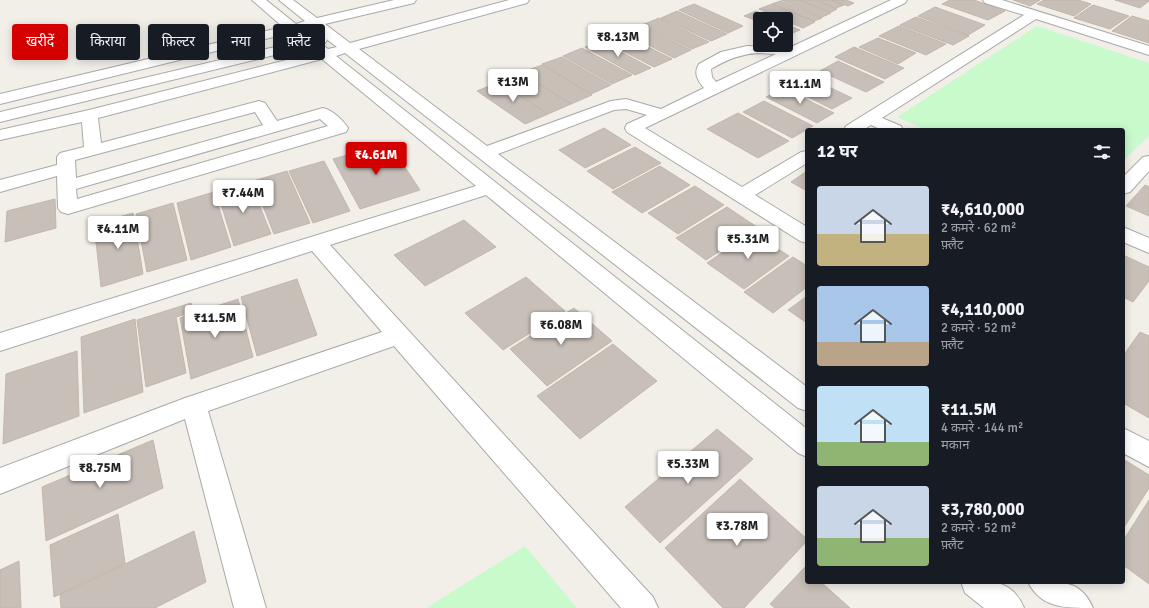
<!DOCTYPE html>
<html lang="hi">
<head>
<meta charset="utf-8">
<style>
  :root { --surface:#171b24; --page:#242831; --text:#f1f3f6; --muted:#9ea1a6; --accent:#d40000 }
  body { margin:0; font-family:Signika,"Noto Sans Devanagari",sans-serif; background:var(--page); color:var(--text); height:100vh; display:flex; flex-direction:column; font-size:15px; white-space:nowrap }
  * { box-sizing:border-box; margin:0 }
  p { font-size:13px; color:var(--muted) }
  .icon { flex:none; width:22px; height:22px; fill:none; stroke:currentColor; stroke-width:2; stroke-linecap:round; stroke-linejoin:round }
  .map { position:relative; flex:1; overflow:hidden }
  .drawer { position:absolute; left:805px; top:128px; width:320px; height:456px; display:flex; flex-direction:column; background:var(--surface); border-radius:4px; box-shadow:0 2px 10px #0003 }
  .drawer>* { flex:none }
  .hud { position:absolute; left:12px; top:24px; width:380px; height:36px; display:flex; gap:8px }
  .fabs { position:absolute; left:753px; top:12px; display:grid; gap:8px }
  .fabs a { display:grid; place-items:center; width:40px; height:40px; border-radius:4px; background:var(--surface); box-shadow:0 2px 10px #0003; font-size:20px }
  .price { position:absolute; translate:-50% -34px; padding:0 9px; border-radius:4px; background:#fff; color:#222; font-size:13px; line-height:26px; filter:drop-shadow(0 1px 2px #0008) }
  .price::after { content:''; position:absolute; left:50%; top:24px; width:12px; height:9px; margin-left:-6px; background:inherit; clip-path:polygon(0 0,100% 0,50% 100%) }
  .price.active { background:var(--accent); color:#fff }
  ul { padding:0; list-style:none }
  li { display:flex; align-items:center; gap:12px; height:100px; padding:0 12px }
  li span { display:grid; place-items:center; flex:none; width:112px; height:80px; border-radius:4px; color:#555 }
  li>.icon { margin-inline-start:auto }
  span .icon { width:48px; height:48px; fill:#fffc; stroke-width:1 }
  li b { font-size:17px }
  h2 { display:flex; justify-content:space-between; align-items:center; height:48px; padding:0 12px; font-size:17px }
  .pill { padding:0 14px; border-radius:4px; background:var(--surface); box-shadow:0 2px 10px #0003; font-size:14px; line-height:36px }
  .pill.active { background:var(--accent); color:#fff }
  .map>svg:first-child { display:block }
  .park { fill:#c8facc }
  .building { fill:#c7bfb8; stroke:#c4b6ab }
  .lines { fill:none; stroke-linecap:round; stroke-linejoin:round }
  .minor-casing { stroke:#a9a9a9; stroke-width:2 }
  .minor { fill:#fff; fill-rule:evenodd }
</style>
</head>
<body>
<div class="map">
<svg width="1149" height="608" viewBox="0 0 1149 608">
  <rect width="100%" height="100%" fill="#f2efe9"/>
  <g class="park">
    <path d="M1037 26 1149 63V136L1123 161V130H926L897 117Z"/>
    <path d="M525 546 577 608H426Z"/>
  </g>
  <g class="building">
    <path d="M781 0H799L831 13 822 17Z"/>
    <path d="M800 0H814L837 9 831 12Z"/>
    <path d="M816 0H831L844 5 836 8Z"/>
    <path d="M832 0H846L854 3 848 6Z"/>
    <path d="M950 0H974L1005 11 988 20 942 4Z"/>
    <path d="M1013 0H1040L1030 6Z"/>
    <path d="M1044 0H1078L1091 4 1074 16 1037 4Z"/>
    <path d="M1115 0H1149V1L1140 8Z"/>
    <path d="M780 1 822 18 814 21 772 4Z"/>
    <path d="M694 4 743 26 728 33 679 10Z"/>
    <path d="M772 4 815 22 803 28 786 21V19H781L759 9Z"/>
    <path d="M1093 5 1129 16 1110 29 1074 18Z"/>
    <path d="M935 7 985 25 968 35 918 16Z"/>
    <path d="M677 11 727 34 711 41 661 18Z"/>
    <path d="M756 11 774 19H760V22L744 16Z"/>
    <path d="M1132 16 1149 21V43L1112 31Z"/>
    <path d="M916 17 969 36 953 45 900 25Z"/>
    <path d="M659 18 709 42 692 49 642 25Z"/>
    <path d="M786 24 800 30 788 35 786 34Z"/>
    <path d="M640 25 691 50 674 58 623 32Z"/>
    <path d="M899 26 946 44 926 55 879 36Z"/>
    <path d="M621 33 672 59 654 67 602 40Z"/>
    <path d="M878 38 916 53 898 64 859 47Z"/>
    <path d="M601 41 651 68 635 75 585 47Z"/>
    <path d="M854 47 904 68 885 79 835 57Z"/>
    <path d="M582 48 632 75 612 84 563 56Z"/>
    <path d="M562 57 611 85 591 94 542 64Z"/>
    <path d="M838 61 884 82 866 92 820 71Z"/>
    <path d="M542 65 592 95 571 104 521 73Z"/>
    <path d="M521 73 571 104 548 114 499 82Z"/>
    <path d="M810 78 852 98 832 109 790 88Z"/>
    <path d="M499 82 548 114 525 124 477 91Z"/>
    <path d="M783 88 834 113 817 123 766 97Z"/>
    <path d="M764 101 813 126 792 138 743 112Z"/>
    <path d="M738 113 789 141 758 158 707 129Z"/>
    <path d="M604 128 631 145 585 168 559 150Z"/>
    <path d="M389 143 420 190 360 209 333 159Z"/>
    <path d="M635 147 661 163 613 189 587 171Z"/>
    <path d="M324 161 350 211 313 223 289 171Z"/>
    <path d="M660 166 690 185 642 213 612 192Z"/>
    <path d="M287 171 310 223 274 234 253 181Z"/>
    <path d="M807 171V191L791 182Z"/>
    <path d="M250 182 271 234 234 246 217 191Z"/>
    <path d="M1145 185 1149 187V216L1126 206Z"/>
    <path d="M695 186 724 205 678 234 648 213Z"/>
    <path d="M214 192 231 247 191 260 177 203Z"/>
    <path d="M55 199 56 228 5 242 7 211Z"/>
    <path d="M173 203 187 260 147 272 136 214Z"/>
    <path d="M727 207 757 227 706 260 676 238Z"/>
    <path d="M133 213 143 274 101 287 94 224Z"/>
    <path d="M464 220 496 247 425 286 394 255Z"/>
    <path d="M752 232 789 256 744 289 707 263Z"/>
    <path d="M1123 255 1149 267V281L1133 302 1123 297Z"/>
    <path d="M793 257 807 266V287L773 313 744 292Z"/>
    <path d="M526 277 565 311 503 350 465 313Z"/>
    <path d="M297 279 317 335 257 356 241 297Z"/>
    <path d="M807 296V323L788 310Z"/>
    <path d="M238 299 253 357 191 379 180 318Z"/>
    <path d="M191 303 193 312 176 317 186 373 146 387 137 320Z"/>
    <path d="M574 308 612 341 547 386 510 349Z"/>
    <path d="M135 319 143 392 84 413 81 337Z"/>
    <path d="M1140 332 1149 336V418L1123 403V356Z"/>
    <path d="M613 344 657 381 580 439 537 396Z"/>
    <path d="M77 351 79 416 3 444 6 374Z"/>
    <path d="M717 429 753 459 660 543 625 507Z"/>
    <path d="M153 440 163 488 46 541 42 487Z"/>
    <path d="M1123 459 1149 475V488L1123 529Z"/>
    <path d="M740 479 807 539V541L744 608H723L665 548Z"/>
    <path d="M1149 500V584L1123 565V541Z"/>
    <path d="M118 514 125 563 54 597 50 545Z"/>
    <path d="M194 531 206 582 155 608H61L60 595Z"/>
    <path d="M19 561 21 608H0V570Z"/>
    <path d="M805 567 807 569V582H821L850 608H775L770 604Z"/>
  </g>
  <g class="lines">
    <g class="minor-casing">
      <g id="minor">
        <path d="M252 0H266L296 24 305 21 279 0H293L317 18 394 0H416L414 3 325 24 350 43 509 0H529L527 3 359 49 487 146 611 101 626 99 661 109 704 88C698 81 693 73 699 64L721 52 747 46 791 47 891 0H907L905 3 645 128 742 187 801 152 807 151V163L755 195 807 227V243L800 241 627 132 625 128 627 124 647 115 626 109 614 110 498 154 807 387V411L798 408 345 53 336 56 807 429V457L798 453 486 195 330 245 653 597 658 608H621L394 346 208 411 266 608H234L185 419 0 494V468L185 398 382 332 312 251 0 351V333L476 186 322 59 98 118 101 143 259 101 265 103 277 121 323 108C332 110 343 120 348 128L346 132 68 214 61 212 58 208 57 176 0 192V180L57 165V157L60 153 84 147 82 122 0 140V130L89 110 314 53 307 47 0 122V112L300 41 290 33 0 104V94L283 27ZM312 28 324 37H313L303 30ZM325 38 337 47 328 49 321 44 325 43 327 40ZM758 53 776 54 716 82 712 77 711 69C726 60 740 54 758 53ZM255 112 263 125 76 178 75 160ZM320 119 328 126 77 199 76 189Z"/>
        <path d="M983 0H1002L1149 46V55L1036 19 882 118 901 126 903 130H882L871 125 863 130H844L846 126 1024 15 985 3Z"/>
        <path d="M1149 156V171L1130 192 1123 194V177L1143 157Z"/>
        <path d="M1123 227 1149 238V253L1123 242Z"/>
        <path d="M1123 428 1149 441V467L1123 453Z"/>
        <path d="M961 582C989 582 1011 577 1024 608H984L965 593Z"/>
        <path d="M1028 582C1056 582 1080 577 1093 608 1064 608 1041 608 1028 582Z"/>
      </g>
    </g>
    <use href="#minor" class="minor"/>
  </g>
</svg>
<div class="fabs">
<a><svg class="icon" aria-label="locate" viewBox="0 0 24 24"><circle cx="12" cy="12" r="6"/><path d="M12 2v4M12 18v4M2 12h4M18 12h4"/></svg></a>
</div>
<b class="price" style="left:618px;top:58px">₹8.13M</b>
<b class="price" style="left:513px;top:103px">₹13M</b>
<b class="price" style="left:800px;top:105px">₹11.1M</b>
<b class="price active" style="left:376px;top:176px">₹4.61M</b>
<b class="price" style="left:243px;top:214px">₹7.44M</b>
<b class="price" style="left:118px;top:250px">₹4.11M</b>
<b class="price" style="left:748px;top:260px">₹5.31M</b>
<b class="price" style="left:215px;top:339px">₹11.5M</b>
<b class="price" style="left:561px;top:346px">₹6.08M</b>
<b class="price" style="left:688px;top:485px">₹5.33M</b>
<b class="price" style="left:100px;top:489px">₹8.75M</b>
<b class="price" style="left:737px;top:547px">₹3.78M</b>
<div class="hud">
<a class="pill active">खरीदें</a>
<a class="pill">किराया</a>
<a class="pill">फ़िल्टर</a>
<a class="pill">नया</a>
<a class="pill">फ़्लैट</a>
</div>
<section class="drawer">
<h2>12 घर<svg class="icon" aria-label="filters" viewBox="0 0 24 24"><path d="M4 7h16M4 17h16"/><circle cx="9" cy="7" r="2"/><circle cx="15" cy="17" r="2"/></svg></h2>
<ul>
<li><span style="background:linear-gradient(#c9d6e8 60%,#c2b280 0)"><svg class="icon" aria-label="home" viewBox="0 0 24 24"><path d="M3 11l9-7 9 7M6 9v11h12V9"/></svg></span><div><b>₹4,610,000</b><p>2 कमरे · 62 m²</p><p>फ़्लैट</p></div></li>
<li><span style="background:linear-gradient(#a9c7e8 70%,#b9a48a 0)"><svg class="icon" aria-label="home" viewBox="0 0 24 24"><path d="M3 11l9-7 9 7M6 9v11h12V9"/></svg></span><div><b>₹4,110,000</b><p>2 कमरे · 52 m²</p><p>फ़्लैट</p></div></li>
<li><span style="background:linear-gradient(#bfe0f5 70%,#8fb573 0)"><svg class="icon" aria-label="home" viewBox="0 0 24 24"><path d="M3 11l9-7 9 7M6 9v11h12V9"/></svg></span><div><b>₹11.5M</b><p>4 कमरे · 144 m²</p><p>मकान</p></div></li>
<li><span style="background:linear-gradient(#c9d6e8 65%,#8fb573 0)"><svg class="icon" aria-label="home" viewBox="0 0 24 24"><path d="M3 11l9-7 9 7M6 9v11h12V9"/></svg></span><div><b>₹3,780,000</b><p>2 कमरे · 52 m²</p><p>फ़्लैट</p></div></li>
</ul>
</section>
</div>
</body>
</html>
